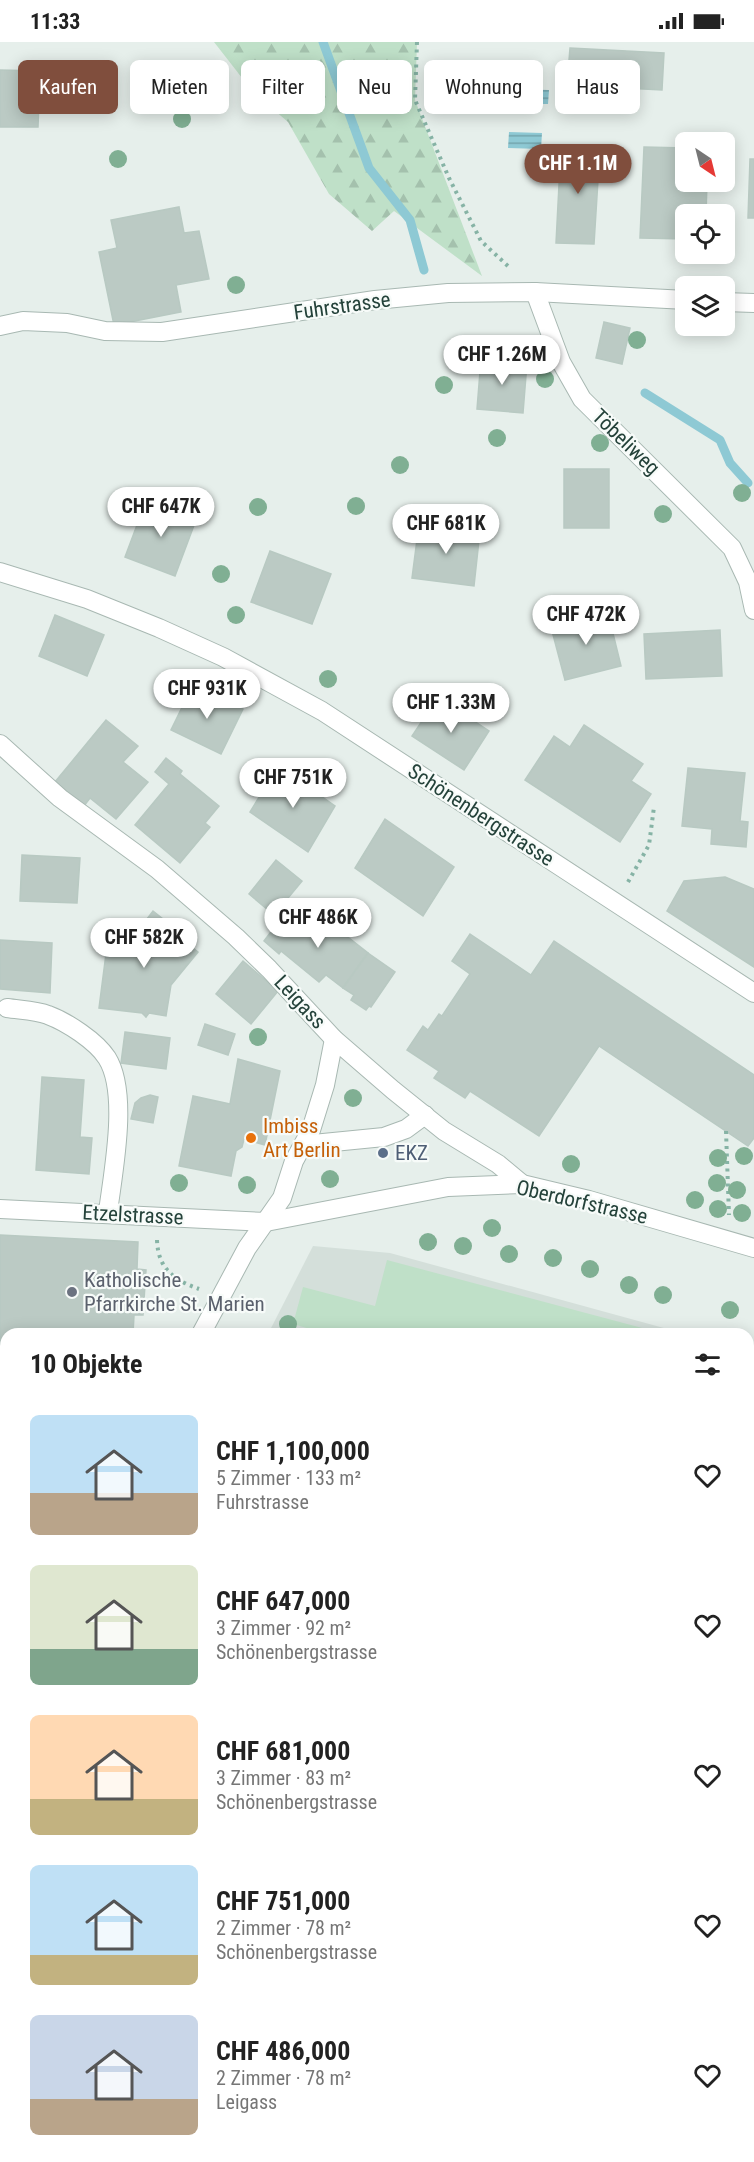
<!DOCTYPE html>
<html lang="de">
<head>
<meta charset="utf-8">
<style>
  :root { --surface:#fff; --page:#f2f2f2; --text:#222; --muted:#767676; --accent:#804e3d }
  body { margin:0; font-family:"Roboto Condensed",sans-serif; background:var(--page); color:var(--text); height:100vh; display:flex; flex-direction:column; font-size:22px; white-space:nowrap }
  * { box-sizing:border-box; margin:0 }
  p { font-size:20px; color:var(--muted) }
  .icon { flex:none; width:33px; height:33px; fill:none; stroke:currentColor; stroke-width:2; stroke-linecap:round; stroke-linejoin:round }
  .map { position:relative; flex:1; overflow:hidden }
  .drawer { position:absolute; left:0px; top:1286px; width:754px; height:836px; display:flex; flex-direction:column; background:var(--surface); border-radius:18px 18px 0 0; box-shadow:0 3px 15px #0003 }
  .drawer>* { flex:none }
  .top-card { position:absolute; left:18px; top:18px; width:718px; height:54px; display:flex; gap:12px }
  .needle { width:39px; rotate:145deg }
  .controls { position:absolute; left:675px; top:90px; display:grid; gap:12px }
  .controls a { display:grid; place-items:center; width:60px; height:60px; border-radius:9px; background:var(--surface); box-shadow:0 3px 15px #0003; font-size:30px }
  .price { position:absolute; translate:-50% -51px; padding:0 14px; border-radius:21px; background:#fff; color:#222; font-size:20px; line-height:39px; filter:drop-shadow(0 2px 3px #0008) }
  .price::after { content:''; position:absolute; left:50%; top:36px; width:18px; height:14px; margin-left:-9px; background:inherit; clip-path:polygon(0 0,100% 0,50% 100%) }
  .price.active { background:var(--accent); color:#fff }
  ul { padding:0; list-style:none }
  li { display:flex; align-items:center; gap:18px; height:150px; padding:0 30px }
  li span { display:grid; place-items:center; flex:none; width:168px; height:120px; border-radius:9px; color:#555 }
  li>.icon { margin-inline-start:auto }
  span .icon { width:72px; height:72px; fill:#fffc; stroke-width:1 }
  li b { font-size:26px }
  h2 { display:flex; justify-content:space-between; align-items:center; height:72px; padding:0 30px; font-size:26px }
  .chip { padding:0 21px; border-radius:9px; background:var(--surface); box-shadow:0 3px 15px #0003; font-size:21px; line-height:54px }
  .chip.active { background:var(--accent); color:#fff }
  .status { display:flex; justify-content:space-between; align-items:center; height:42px; padding:0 30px; background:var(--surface); direction:ltr }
  .status svg { height:16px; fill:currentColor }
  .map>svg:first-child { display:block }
  .built { fill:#d4dfda }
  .grass { fill:url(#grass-tufts) }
  .forest { fill:url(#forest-firs) }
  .pitch { fill:#bfe0c8 }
  .water { fill:url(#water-rules) }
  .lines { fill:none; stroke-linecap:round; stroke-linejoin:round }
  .stream { stroke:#8ec9d4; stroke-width:9 }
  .building { fill:#bbcac4; stroke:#b8c9c2; stroke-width:1.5 }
  .minor-casing { stroke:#a8b8b2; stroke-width:20 }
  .path { stroke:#86b3a5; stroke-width:4; stroke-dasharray:3 4.5; stroke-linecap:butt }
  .minor { stroke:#fff; stroke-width:18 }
  .tree { fill:#80af93 }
  .food-dot { fill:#e8710a; stroke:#f7fbf9; stroke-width:2 }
  .service-dot { fill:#5c6f8a; stroke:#f7fbf9; stroke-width:2 }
  .worship-dot { fill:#6b7280; stroke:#f7fbf9; stroke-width:2 }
  .labels { text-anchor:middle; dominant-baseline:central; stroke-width:4.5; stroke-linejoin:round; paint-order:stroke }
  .street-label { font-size:21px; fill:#24423a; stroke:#f7fbf9 }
  .food-label { font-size:21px; fill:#c56008; stroke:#f7fbf9; text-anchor:start }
  .service-label { font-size:21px; fill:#4e5e75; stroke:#f7fbf9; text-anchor:start }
  .worship-label { font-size:21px; fill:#5b616d; stroke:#f7fbf9; text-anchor:start }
</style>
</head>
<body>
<div class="status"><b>11:33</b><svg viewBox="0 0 49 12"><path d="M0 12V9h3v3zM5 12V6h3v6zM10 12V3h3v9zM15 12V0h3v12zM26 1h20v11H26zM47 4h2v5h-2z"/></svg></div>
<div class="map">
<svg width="754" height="2120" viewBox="0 0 754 2120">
  <defs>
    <pattern id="grass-tufts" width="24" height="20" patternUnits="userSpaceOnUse" patternTransform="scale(1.5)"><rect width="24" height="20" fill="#bfe0c8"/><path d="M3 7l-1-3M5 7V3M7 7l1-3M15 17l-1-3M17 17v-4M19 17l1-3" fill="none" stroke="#a4c1ad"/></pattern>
    <pattern id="forest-firs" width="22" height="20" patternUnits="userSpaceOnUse" patternTransform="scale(1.5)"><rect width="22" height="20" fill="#bfe0c8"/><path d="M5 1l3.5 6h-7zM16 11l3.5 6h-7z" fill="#a4c1ad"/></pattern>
    <pattern id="water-rules" width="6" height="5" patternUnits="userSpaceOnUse" patternTransform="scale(1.5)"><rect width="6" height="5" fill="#8ec9d4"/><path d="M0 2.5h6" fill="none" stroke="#74a5ad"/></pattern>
  </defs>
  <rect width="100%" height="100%" fill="#e6efeb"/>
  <g class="built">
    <path d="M313 1204 390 1211 682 1291 268 1292Z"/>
    <path d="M748 1310 754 1311V1956L749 1973Z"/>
  </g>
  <path class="grass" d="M445 2115H607L618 2120H424Z"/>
  <path class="forest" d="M214 0H417L415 58 482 234 394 169 372 189 329 152 288 80 253 50Z"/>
  <g class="pitch">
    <path d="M387 1218 661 1291 327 1292 293 1282 303 1245 375 1264Z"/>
    <path d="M754 1476V1632L748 1630V1496Z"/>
  </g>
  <g class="water">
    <path d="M508 47 549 48 548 62H508Z"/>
    <path d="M509 90 542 91 541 107 508 106Z"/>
  </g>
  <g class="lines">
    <g class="stream">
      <path d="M323 0 369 126 410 178 424 228"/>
      <path d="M645 351 720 398 730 421 748 441"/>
    </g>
  </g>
  <g class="building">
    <path d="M570 6 664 11 662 48 567 43Z"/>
    <path d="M0 28 40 29 38 85H0Z"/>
    <path d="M561 104 600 106 594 202 556 201Z"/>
    <path d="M644 105 686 106V140H707L706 172H686V197L640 196Z"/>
    <path d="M750 117H754V176H748Z"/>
    <path d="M179 165 184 191 199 189 209 237 176 243 181 270 114 283 99 210 117 206 111 178Z"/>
    <path d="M604 280 630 286 622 322 596 316Z"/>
    <path d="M481 317 527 321 523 371 477 367Z"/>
    <rect x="564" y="427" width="45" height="59"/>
    <path d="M146 459 196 478 175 534 125 515Z"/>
    <path d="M419 482 480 489 474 544 412 536Z"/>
    <path d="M270 509 331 532 312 582 251 560Z"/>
    <path d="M608 571 621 624 565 638 551 585Z"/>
    <path d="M55 573 104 593 87 634 39 614Z"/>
    <path d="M720 588 722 634 646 637 644 592Z"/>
    <path d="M193 643 243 667 221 712 171 688Z"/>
    <path d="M438 655 489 689 464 728 412 694Z"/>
    <path d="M106 678 138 704 123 720 148 740 116 777 90 756 84 764 55 740Z"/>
    <path d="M584 683 643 722 631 739 651 752 620 800 525 738 554 694 570 705Z"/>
    <path d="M166 716 182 729 180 732 219 764 205 781 210 785 180 821 135 783 169 742 155 730Z"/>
    <path d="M278 724 335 764 308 810 250 770Z"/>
    <path d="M688 726 745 731 740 779 748 780 746 805 711 802 712 787 682 784Z"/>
    <path d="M385 777 454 825 423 874 355 826Z"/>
    <path d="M22 813 80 816 77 861 20 859Z"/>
    <path d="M276 818 302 839 274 873 249 852Z"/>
    <path d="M725 835 754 847V925L667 869 684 839Z"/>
    <path d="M312 867 368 911 343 946 326 933 319 940 281 909 279 912 264 899 280 878 295 889Z"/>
    <path d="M153 869 178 889 176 892 198 910 171 943 166 974 149 971 146 975 142 971 99 966 108 896 138 900 143 894 137 890Z"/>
    <path d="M470 892 531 933 554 899 754 1033V1096L748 1104 599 1004 539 1094 470 1049 465 1056 434 1036 439 1029 407 1008 423 984 428 988 439 972 442 974 470 932 452 919Z"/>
    <path d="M0 898 52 901 50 951 0 947Z"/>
    <path d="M368 911 395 930 371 965 369 964 366 968 351 958 354 953 343 946Z"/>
    <path d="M243 919 278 949 251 982 216 952Z"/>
    <path d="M205 982 235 992 228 1013 198 1003Z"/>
    <path d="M125 990 170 996 166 1027 121 1021Z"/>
    <path d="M238 1017 280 1029 265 1103 244 1097 242 1105 236 1109 231 1134 179 1124 193 1054 230 1062Z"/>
    <path d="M42 1035 84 1038 80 1095 92 1096 89 1132 36 1128Z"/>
    <path d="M150 1053 158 1055 153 1081 131 1077 135 1061 141 1056Z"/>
    <path d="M0 1193 138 1200 137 1227 146 1228 143 1273H134L133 1292 23 1287V1292H6V1297H0Z"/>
    <path d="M0 1298H6V1390L0 1389Z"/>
    <path d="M0 1511 6 1512V1564L0 1563Z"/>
    <path d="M748 1675 754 1677V1749L748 1748Z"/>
    <path d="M754 1750V1849L748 1847V1777Z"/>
    <path d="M31 2115H83L82 2120H30Z"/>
    <path d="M137 2115H200L199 2120H135Z"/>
    <path d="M557 2115H606L617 2120H555Z"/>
  </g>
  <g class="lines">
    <g class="minor-casing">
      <g id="minor">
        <path d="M535 250 561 320 582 357 732 506 748 540 754 568"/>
        <path d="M724 260 754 261"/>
        <path d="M0 284 23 279 67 281 105 289 162 290 375 258 448 251 535 250 686 258"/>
        <path d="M0 530 87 557 159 586 223 615 322 669 754 951"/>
        <path d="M0 702 60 756 157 827 236 895 269 927 334 997 393 1048 444 1089 498 1122 522 1142"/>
        <path d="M7 966C20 968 36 968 48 973 67 980 96 999 107 1016 129 1051 113 1130 108 1170"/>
        <path d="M303 1103 384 1095 406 1087 425 1073"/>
        <path d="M0 1167 266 1180 448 1145 522 1142 589 1158 754 1206"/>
        <path d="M201 1292 247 1206 282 1156 294 1119 311 1088 325 1043 334 997"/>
        <path d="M0 1696 6 1679"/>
        <path d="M0 1836 5 1915 2 1978 6 2069"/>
        <path d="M645 2115 657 2120"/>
        <path d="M4 2120 6 2083"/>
        <path d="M258 2120 259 2115"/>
        <path d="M353 2120 375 2115"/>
      </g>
    </g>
    <g class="path">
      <path d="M417 0 415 58 449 136 481 199 509 225"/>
      <path d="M628 840 649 803 654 765"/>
      <path d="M726 1089 729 1173"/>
      <path d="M157 1198C158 1227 174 1238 199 1247"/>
      <path d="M748 1655 754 1657"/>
      <path d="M748 2013 754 2015"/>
      <path d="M510 2120H515"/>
      <path d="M550 2120 552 2115"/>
    </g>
    <use href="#minor" class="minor"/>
  </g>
  <g class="tree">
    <circle cx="182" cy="77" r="9"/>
    <circle cx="118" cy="117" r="9"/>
    <circle cx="236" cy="243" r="9"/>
    <circle cx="637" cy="298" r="9"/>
    <circle cx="545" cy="337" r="9"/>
    <circle cx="444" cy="343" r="9"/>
    <circle cx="497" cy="396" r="9"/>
    <circle cx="600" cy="401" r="9"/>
    <circle cx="400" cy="423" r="9"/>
    <circle cx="742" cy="451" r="9"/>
    <circle cx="356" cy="464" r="9"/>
    <circle cx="258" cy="465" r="9"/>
    <circle cx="663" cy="472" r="9"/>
    <circle cx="221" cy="532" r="9"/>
    <circle cx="236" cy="573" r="9"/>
    <circle cx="328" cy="637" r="9"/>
    <circle cx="258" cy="995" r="9"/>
    <circle cx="353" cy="1056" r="9"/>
    <circle cx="744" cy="1114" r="9"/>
    <circle cx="718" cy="1116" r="9"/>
    <circle cx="571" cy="1122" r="9"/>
    <circle cx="330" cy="1137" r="9"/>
    <circle cx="179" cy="1141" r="9"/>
    <circle cx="717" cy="1141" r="9"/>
    <circle cx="247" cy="1143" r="9"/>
    <circle cx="737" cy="1148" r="9"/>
    <circle cx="695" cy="1158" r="9"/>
    <circle cx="718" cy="1167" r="9"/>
    <circle cx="742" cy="1171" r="9"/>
    <circle cx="492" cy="1186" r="9"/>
    <circle cx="428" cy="1200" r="9"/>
    <circle cx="463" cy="1204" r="9"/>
    <circle cx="509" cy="1212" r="9"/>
    <circle cx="553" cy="1216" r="9"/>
    <circle cx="590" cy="1227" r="9"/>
    <circle cx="629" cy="1243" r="9"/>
    <circle cx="663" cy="1253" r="9"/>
    <circle cx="730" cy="1268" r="9"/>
    <circle cx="288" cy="1282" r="9"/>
  </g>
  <circle class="food-dot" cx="251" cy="1096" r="6"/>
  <circle class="service-dot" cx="383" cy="1111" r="6"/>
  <circle class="worship-dot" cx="72" cy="1250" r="6"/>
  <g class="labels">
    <g class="street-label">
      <text transform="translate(342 264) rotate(-8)">Fuhrstrasse</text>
      <text transform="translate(626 400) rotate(44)">Töbeliweg</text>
      <text transform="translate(481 773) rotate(33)">Schönenbergstrasse</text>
      <text transform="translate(300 960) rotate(47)">Leigass</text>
      <text transform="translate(582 1160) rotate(13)">Oberdorfstrasse</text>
      <text transform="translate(133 1173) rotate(3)">Etzelstrasse</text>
    </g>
    <g class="food-label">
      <text x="263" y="1084">Imbiss<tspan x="263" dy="24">Art Berlin</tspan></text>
    </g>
    <g class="service-label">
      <text x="395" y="1111">EKZ</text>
    </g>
    <g class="worship-label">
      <text x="84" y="1238">Katholische<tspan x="84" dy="24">Pfarrkirche St. Marien</tspan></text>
    </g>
  </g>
</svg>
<div class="controls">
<a><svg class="needle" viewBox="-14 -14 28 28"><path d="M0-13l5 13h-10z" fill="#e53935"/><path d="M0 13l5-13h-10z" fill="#767676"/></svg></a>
<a><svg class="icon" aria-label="locate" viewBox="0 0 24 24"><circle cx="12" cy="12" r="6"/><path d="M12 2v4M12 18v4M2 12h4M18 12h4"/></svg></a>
<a><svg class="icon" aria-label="layers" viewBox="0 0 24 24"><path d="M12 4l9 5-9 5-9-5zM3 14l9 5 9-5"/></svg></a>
</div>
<b class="price active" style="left:578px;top:153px">CHF 1.1M</b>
<b class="price" style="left:502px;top:344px">CHF 1.26M</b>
<b class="price" style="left:161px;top:496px">CHF 647K</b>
<b class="price" style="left:446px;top:513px">CHF 681K</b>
<b class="price" style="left:586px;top:604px">CHF 472K</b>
<b class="price" style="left:207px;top:678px">CHF 931K</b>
<b class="price" style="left:451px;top:692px">CHF 1.33M</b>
<b class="price" style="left:293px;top:767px">CHF 751K</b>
<b class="price" style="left:318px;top:907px">CHF 486K</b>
<b class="price" style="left:144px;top:927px">CHF 582K</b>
<div class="top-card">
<a class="chip active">Kaufen</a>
<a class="chip">Mieten</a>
<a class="chip">Filter</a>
<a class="chip">Neu</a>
<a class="chip">Wohnung</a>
<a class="chip">Haus</a>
</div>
<section class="drawer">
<h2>10 Objekte<svg class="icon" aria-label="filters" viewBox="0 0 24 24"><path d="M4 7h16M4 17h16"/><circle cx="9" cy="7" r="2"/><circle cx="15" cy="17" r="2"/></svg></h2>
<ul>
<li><span style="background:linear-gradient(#bfe0f5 65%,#b9a48a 0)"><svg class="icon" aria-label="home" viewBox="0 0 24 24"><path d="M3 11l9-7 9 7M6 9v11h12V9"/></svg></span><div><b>CHF 1,100,000</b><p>5 Zimmer · 133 m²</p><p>Fuhrstrasse</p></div><svg class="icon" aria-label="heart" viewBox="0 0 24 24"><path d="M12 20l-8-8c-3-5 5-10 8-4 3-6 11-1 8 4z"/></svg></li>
<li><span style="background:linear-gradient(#dfe7d0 70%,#7fa58c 0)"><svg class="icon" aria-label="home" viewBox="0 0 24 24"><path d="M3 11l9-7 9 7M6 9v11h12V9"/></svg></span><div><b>CHF 647,000</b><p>3 Zimmer · 92 m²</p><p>Schönenbergstrasse</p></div><svg class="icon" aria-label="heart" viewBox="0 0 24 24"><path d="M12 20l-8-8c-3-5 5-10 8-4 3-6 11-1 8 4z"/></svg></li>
<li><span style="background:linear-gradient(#ffd9b3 70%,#c2b280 0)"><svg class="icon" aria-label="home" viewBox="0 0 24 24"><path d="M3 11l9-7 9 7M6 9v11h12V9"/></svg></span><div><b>CHF 681,000</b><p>3 Zimmer · 83 m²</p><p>Schönenbergstrasse</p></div><svg class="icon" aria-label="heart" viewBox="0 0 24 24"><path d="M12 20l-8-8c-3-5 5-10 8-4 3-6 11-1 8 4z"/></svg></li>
<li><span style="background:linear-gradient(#bfe0f5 75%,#c2b280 0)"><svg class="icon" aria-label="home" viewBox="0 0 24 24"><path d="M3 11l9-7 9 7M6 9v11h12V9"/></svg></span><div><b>CHF 751,000</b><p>2 Zimmer · 78 m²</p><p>Schönenbergstrasse</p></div><svg class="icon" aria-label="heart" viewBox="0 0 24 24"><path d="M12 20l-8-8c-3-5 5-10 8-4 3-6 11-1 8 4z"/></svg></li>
<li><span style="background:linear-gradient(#c9d6e8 70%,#b9a48a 0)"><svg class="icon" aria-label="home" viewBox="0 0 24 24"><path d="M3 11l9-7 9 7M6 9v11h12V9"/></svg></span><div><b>CHF 486,000</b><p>2 Zimmer · 78 m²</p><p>Leigass</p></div><svg class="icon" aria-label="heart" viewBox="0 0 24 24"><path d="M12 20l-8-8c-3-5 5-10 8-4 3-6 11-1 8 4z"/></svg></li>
</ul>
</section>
</div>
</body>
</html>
